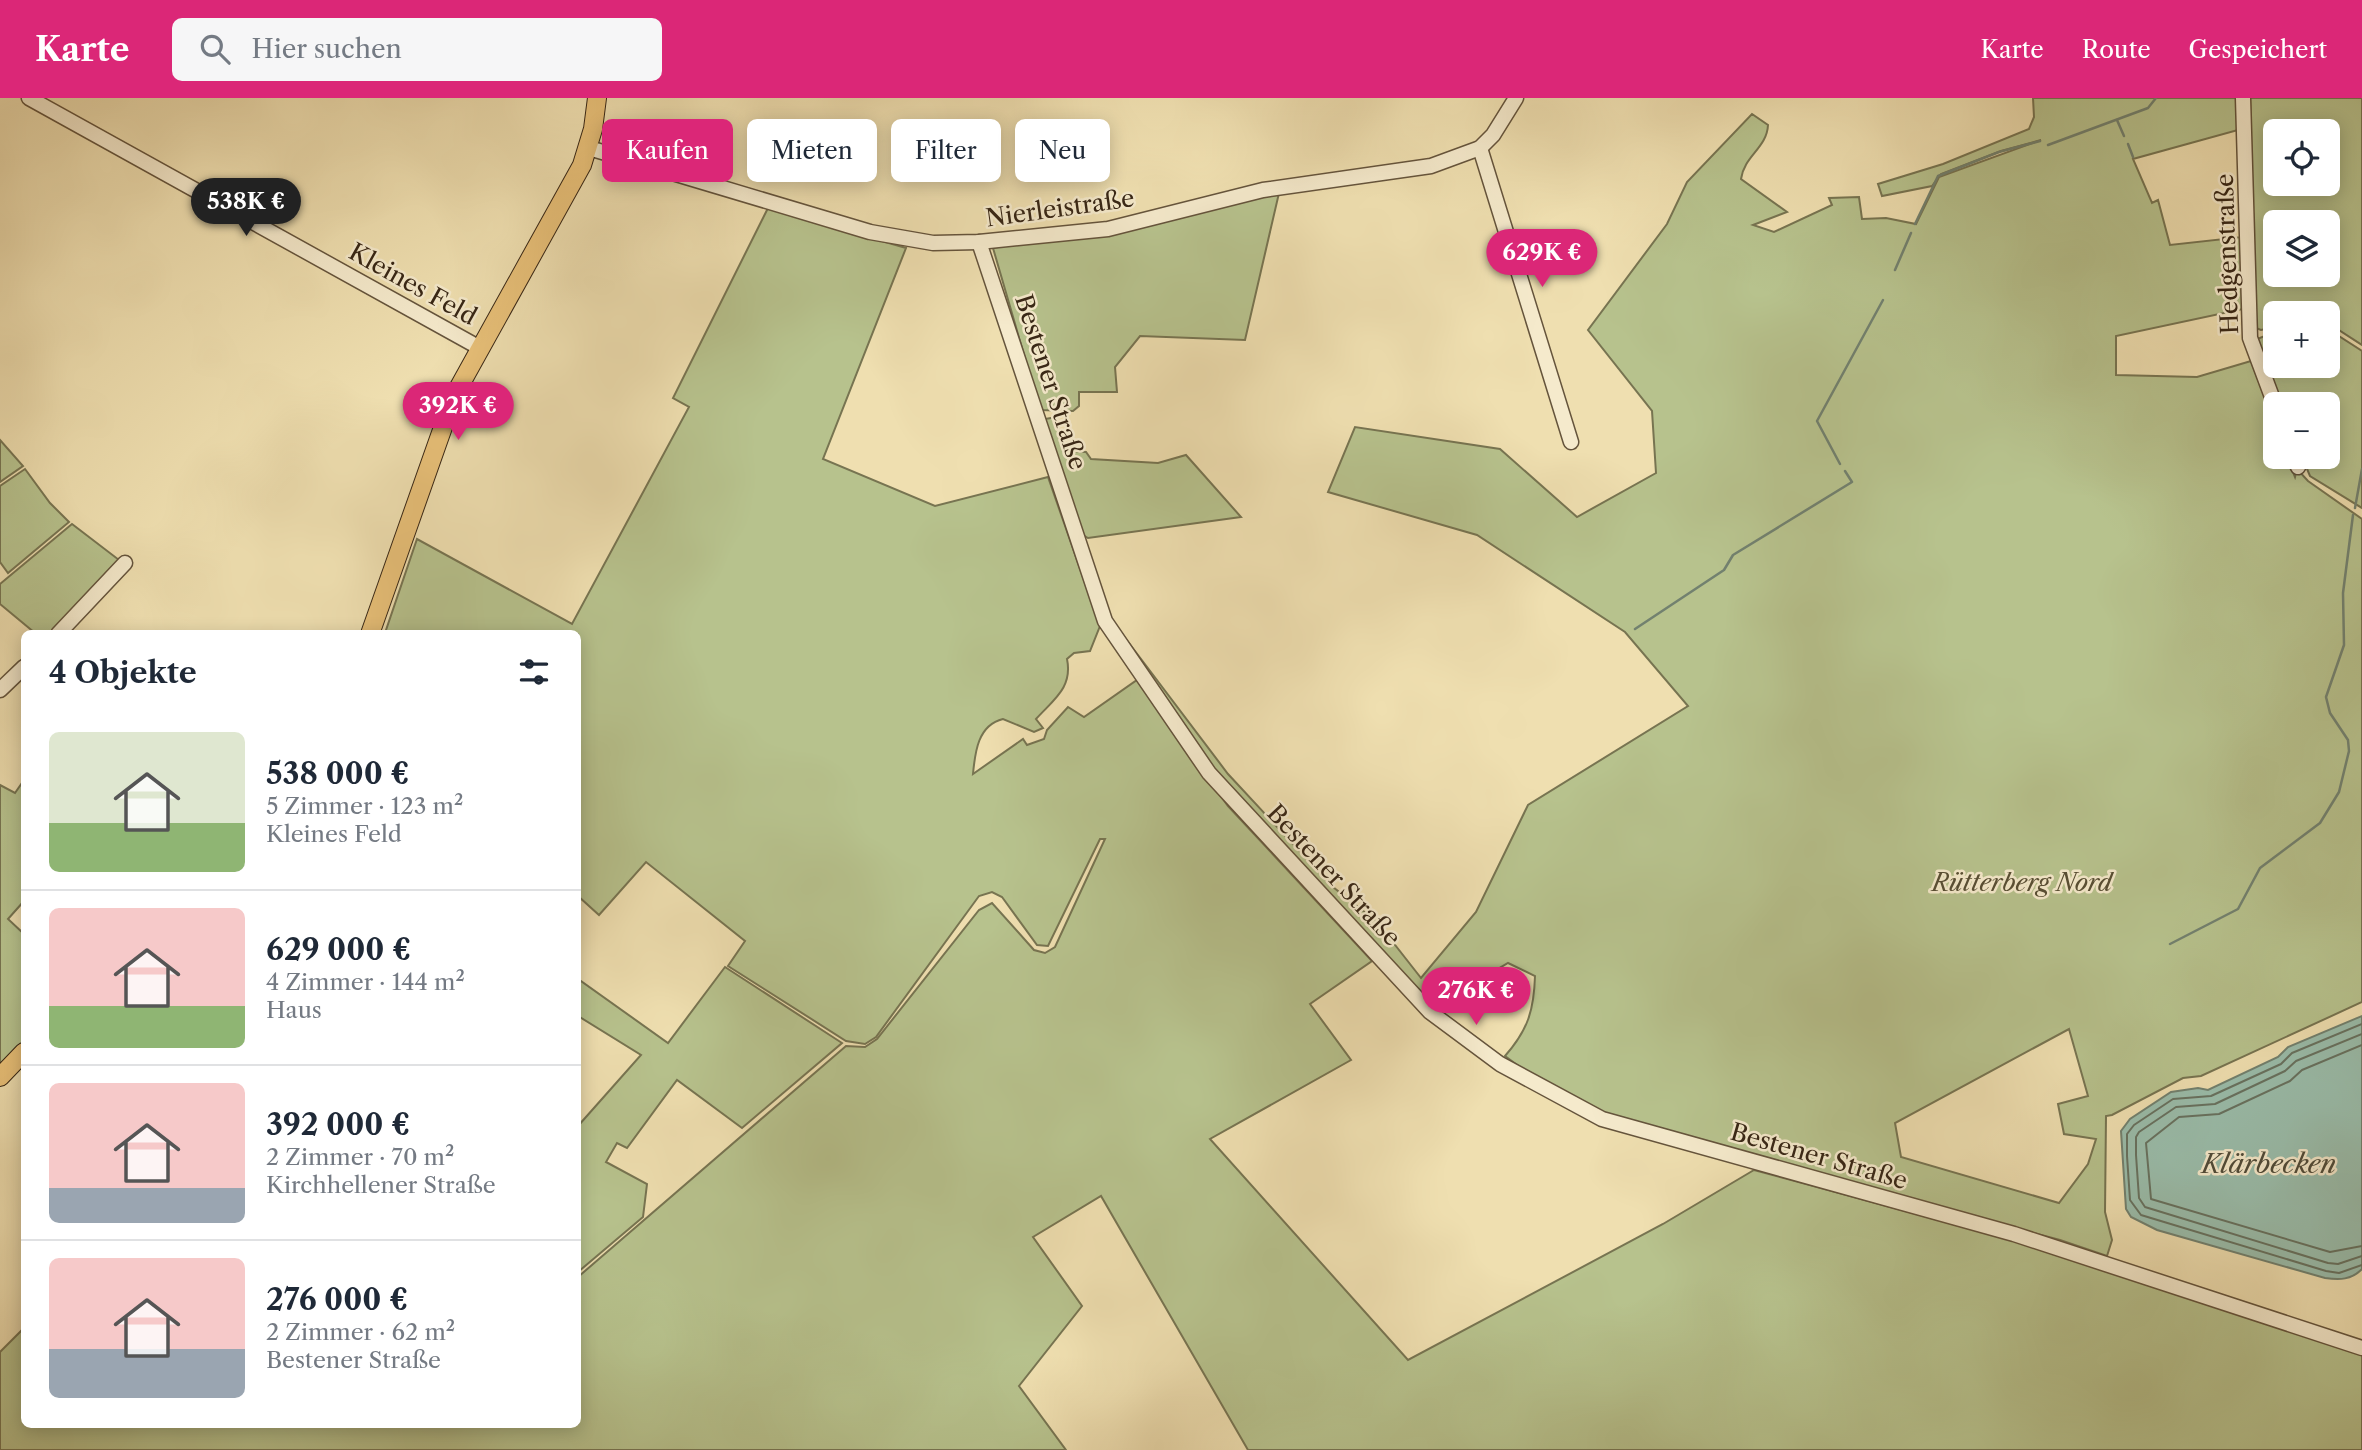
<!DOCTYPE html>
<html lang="de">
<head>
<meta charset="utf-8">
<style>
  :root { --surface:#fff; --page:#f6f6f7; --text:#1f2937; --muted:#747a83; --line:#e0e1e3; --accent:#db2777 }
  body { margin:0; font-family:"Libre Caslon Text",serif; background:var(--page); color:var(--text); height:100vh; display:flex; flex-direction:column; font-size:26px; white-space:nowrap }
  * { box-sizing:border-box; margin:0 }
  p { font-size:23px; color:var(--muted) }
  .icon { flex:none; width:38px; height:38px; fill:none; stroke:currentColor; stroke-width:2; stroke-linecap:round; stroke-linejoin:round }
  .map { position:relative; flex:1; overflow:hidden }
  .side { position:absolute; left:21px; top:532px; width:560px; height:798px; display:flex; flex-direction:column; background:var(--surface); border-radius:10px; box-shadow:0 4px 18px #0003 }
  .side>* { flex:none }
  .top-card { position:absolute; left:602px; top:21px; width:665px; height:63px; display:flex; gap:14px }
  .buttons { position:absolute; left:2263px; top:21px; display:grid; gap:14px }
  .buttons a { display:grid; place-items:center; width:77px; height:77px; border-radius:10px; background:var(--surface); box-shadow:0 4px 18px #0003; font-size:35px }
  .price { position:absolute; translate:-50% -60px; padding:0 16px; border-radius:24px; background:var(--accent); color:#fff; font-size:23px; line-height:46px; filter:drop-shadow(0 2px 4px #0008) }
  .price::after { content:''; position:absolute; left:50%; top:42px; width:21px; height:16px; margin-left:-10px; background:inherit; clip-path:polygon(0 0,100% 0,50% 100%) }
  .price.current { background:#222; color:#fff }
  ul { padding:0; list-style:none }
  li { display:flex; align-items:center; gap:21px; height:175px; padding:0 28px }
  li+li { border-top:2px solid var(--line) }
  li span { display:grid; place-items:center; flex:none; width:196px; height:140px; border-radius:10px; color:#555 }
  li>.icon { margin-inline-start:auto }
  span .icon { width:84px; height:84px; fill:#fffc; stroke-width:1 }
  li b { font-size:30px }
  h2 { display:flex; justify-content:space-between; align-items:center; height:84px; padding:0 28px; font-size:30px }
  .chip { padding:0 24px; border-radius:10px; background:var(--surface); box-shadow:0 4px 18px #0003; font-size:24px; line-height:63px }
  .chip.current { background:var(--accent); color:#fff }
  header { display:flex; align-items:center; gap:42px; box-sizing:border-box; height:98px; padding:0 35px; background:var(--accent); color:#fff }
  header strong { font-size:33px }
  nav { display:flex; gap:38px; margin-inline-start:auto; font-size:24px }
  .search { width:490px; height:63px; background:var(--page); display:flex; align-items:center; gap:18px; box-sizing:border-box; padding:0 24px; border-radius:10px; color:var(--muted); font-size:26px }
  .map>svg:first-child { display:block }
  .green { fill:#b7c28d; stroke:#777451; stroke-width:2; fill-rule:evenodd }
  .water { fill:#9abdab; stroke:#72816f; stroke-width:2 }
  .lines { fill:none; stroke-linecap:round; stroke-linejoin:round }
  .shore { stroke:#687260; stroke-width:2 }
  .stream { stroke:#72816f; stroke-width:2.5 }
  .minor-casing { stroke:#65543c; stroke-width:17 }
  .major-casing { stroke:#372615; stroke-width:20 }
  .minor { stroke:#f5eacc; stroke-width:14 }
  .major { stroke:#e8c078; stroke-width:18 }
  .labels { text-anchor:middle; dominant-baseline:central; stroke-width:5; stroke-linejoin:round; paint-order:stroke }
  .street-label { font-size:24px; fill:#372615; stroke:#f5eacc }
  .park-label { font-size:24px; font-style:italic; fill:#574d33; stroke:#f5eacc }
  .water-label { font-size:26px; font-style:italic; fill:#504c3a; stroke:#f5eacc }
</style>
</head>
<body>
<header>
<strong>Karte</strong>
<div class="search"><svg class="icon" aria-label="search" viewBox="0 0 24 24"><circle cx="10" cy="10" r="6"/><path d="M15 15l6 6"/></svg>Hier suchen</div>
<nav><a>Karte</a><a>Route</a><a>Gespeichert</a></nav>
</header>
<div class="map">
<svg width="2362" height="1352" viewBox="0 0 2362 1352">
  <rect width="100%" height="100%" fill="#efdfb0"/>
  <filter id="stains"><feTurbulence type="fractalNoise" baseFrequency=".00286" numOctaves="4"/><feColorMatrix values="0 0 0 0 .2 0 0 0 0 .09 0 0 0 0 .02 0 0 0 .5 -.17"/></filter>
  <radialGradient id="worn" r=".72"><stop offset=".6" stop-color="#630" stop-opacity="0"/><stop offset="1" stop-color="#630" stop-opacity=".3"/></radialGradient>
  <g class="green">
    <path d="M2033 0H2241L2238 32 2133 61 2152 105 2158 102 2170 147 2242 139 2243 211 2116 238V277L2197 279 2251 263 2275 326V359H2287L2295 379 2297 371 2308 383 2362 421V904L2201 978 2183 980 2112 1017 2106 1018 2105 1114 2112 1142 2107 1158 2060 1142 1626 1027 1551 992 1505 958C1528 932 1534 912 1535 878L1508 865 1431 911 1216 678 1110 520 1228 676 1333 789 1377 824 1421 880 1476 814 1528 707 1688 608 1625 534 1477 437 1328 394 1355 329 1500 351 1577 419 1656 375 1652 313 1588 232 1667 126 1687 84 1752 16 1768 27C1767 50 1744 58 1741 81L1787 114 1753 127 1774 134 1832 107 1829 100 1859 99 1862 121 1886 120 1916 126 1939 79 2041 42 2001 53 1941 76 1932 88 1882 98 1878 86 1943 66 2029 31 2034 19ZM2069 931 2088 998 2058 1006 2064 1036 2096 1041 2088 1066 2059 1105 1901 1059 1895 1025Z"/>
    <path d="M2250 0H2362V247L2328 225V215H2275V229L2261 232 2256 230ZM2275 33H2328V86H2275ZM2275 124H2328V177H2275Z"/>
    <path d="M1279 95 1245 242 1140 238 1115 269 1117 294H1079V308L1073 313 1040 312 993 150Z"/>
    <path d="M768 110 906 150 823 361 935 408 1048 379 1100 528 1090 553 1074 555 1067 561C1073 590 1053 602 1036 621L1043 630 1034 634 1003 621C978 627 975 654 973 676L1023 641 1027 647 1044 641 1047 632 1068 609 1084 619 1137 582 1228 708 1372 863 1310 906 1351 962 1210 1041 1408 1262 1663 1126 1754 1072 2056 1154 2362 1253V1352H1248L1101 1098 1033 1139 1082 1208 1019 1288 1066 1352H0V1254L24 1230V1326H578V1179L846 948 865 949 877 941 979 812 992 805 1034 852 1045 855 1055 849 1105 741H1100L1048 848 1037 847 1002 799 992 794 979 798 876 939 865 946 846 943 728 868 745 843 646 764 599 817 578 798V536L385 535 417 441 572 526 689 309 673 300Z"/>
    <path d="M2328 231 2362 253V410L2310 378 2302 359H2328V306H2282L2257 241 2275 234V268H2328Z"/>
    <path d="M1057 319 1061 344 1072 353 1086 354 1091 361 1158 365 1186 357 1241 419 1088 440 1083 437 1045 321Z"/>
    <path d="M0 342 23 368 0 384Z"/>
    <path d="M25 371 50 405 69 424 8 475 0 464V388Z"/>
    <path d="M72 426 123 465 57 535H35L0 506V486Z"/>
    <path d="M24 682V803L8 821 24 836V943L0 969V687L15 695Z"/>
    <path d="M725 869 842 945 742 1030 677 982 627 1050 617 1045 606 1064 647 1086 643 1119 578 1174V1028L641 957 578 918V881L668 945Z"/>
  </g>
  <path class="water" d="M2362 918V1171C2351 1182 2340 1182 2325 1180L2157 1132 2131 1119 2126 1111 2121 1033 2130 1021 2171 994 2198 990 2208 992 2278 959 2288 949Z"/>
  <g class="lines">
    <g class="shore">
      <path d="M2362 926 2292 955 2281 966 2211 998 2173 1001 2134 1027 2127 1036V1058L2130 1102 2141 1117 2326 1173 2339 1175 2362 1167"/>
      <path d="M2362 936 2296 963 2285 973 2215 1006 2176 1009 2139 1034 2136 1039V1057L2139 1100 2145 1109 2328 1165 2338 1166 2362 1158"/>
      <path d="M2362 947 2302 972 2290 983 2219 1016 2179 1019 2146 1045 2151 1101 2330 1154 2362 1148"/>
    </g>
    <g class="stream">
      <path d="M2117 22 2124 38"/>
      <path d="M2128 46 2133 59"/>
      <path d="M2048 47 2148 10 2156 0"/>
      <path d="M1915 126 1938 78 1999 54 2040 43"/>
      <path d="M1895 172 1911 135"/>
      <path d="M1840 366 1817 323 1883 202"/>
      <path d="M2355 410 2362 371"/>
      <path d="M1635 531 1724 472 1733 457 1852 384 1845 373"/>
      <path d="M2170 846 2238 811 2260 770 2320 725 2339 694 2349 653 2348 642 2330 615 2326 599 2344 547 2343 495 2353 417"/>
    </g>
    <g class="minor-casing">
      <g id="minor">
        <path d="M29 0 480 250"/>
        <path d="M2243 0 2250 240 2275 307"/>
        <path d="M589 50 870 134 933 145 979 144 1108 131 1263 92 1431 68 1480 50 1493 37 1516 0"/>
        <path d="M1480 50 1571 344"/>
        <path d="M979 144 1105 523 1209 675 1430 914 1500 966 1602 1021 2014 1136 2362 1250"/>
        <path d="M2294 359 2298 369"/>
        <path d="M58 536 125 465"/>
        <path d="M0 592 24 569"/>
      </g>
    </g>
    <g class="major-casing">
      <g id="major">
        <path d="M370 536 454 298 582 67 593 31 597 0"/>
        <path d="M0 979 24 954"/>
      </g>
    </g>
    <use href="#minor" class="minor"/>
    <use href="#major" class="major"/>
  </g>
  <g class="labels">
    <g class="street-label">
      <text transform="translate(1060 110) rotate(-8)">Nierleistraße</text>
      <text transform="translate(2227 156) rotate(-92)">Hedgenstraße</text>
      <text transform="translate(413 186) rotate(29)">Kleines Feld</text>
      <text transform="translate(1051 284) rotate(72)">Bestener Straße</text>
      <text transform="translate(1334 777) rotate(47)">Bestener Straße</text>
      <text transform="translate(1819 1058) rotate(16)">Bestener Straße</text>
    </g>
    <g class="park-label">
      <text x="2022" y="784">Rütterberg Nord</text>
    </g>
    <g class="water-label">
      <text x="2269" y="1066">Klärbecken</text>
    </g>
  </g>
  <rect width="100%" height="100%" filter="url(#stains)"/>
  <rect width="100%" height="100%" fill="url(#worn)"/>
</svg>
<div class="buttons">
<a><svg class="icon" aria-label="locate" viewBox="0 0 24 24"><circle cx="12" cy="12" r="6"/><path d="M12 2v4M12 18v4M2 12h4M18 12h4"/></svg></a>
<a><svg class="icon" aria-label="layers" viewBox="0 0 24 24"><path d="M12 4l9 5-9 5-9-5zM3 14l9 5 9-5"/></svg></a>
<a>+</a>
<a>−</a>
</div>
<b class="price current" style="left:246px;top:140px">538K €</b>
<b class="price" style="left:1542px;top:191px">629K €</b>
<b class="price" style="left:458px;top:344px">392K €</b>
<b class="price" style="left:1476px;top:929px">276K €</b>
<div class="top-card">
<a class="chip current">Kaufen</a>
<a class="chip">Mieten</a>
<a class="chip">Filter</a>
<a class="chip">Neu</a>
</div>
<section class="side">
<h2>4 Objekte<svg class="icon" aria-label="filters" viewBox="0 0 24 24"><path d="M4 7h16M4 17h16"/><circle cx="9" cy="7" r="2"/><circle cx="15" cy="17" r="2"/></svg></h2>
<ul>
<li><span style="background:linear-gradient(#dfe7d0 65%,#8fb573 0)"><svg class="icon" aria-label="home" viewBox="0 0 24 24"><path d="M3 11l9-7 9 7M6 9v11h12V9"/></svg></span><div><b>538 000 €</b><p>5 Zimmer · 123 m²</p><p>Kleines Feld</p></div></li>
<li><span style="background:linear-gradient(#f6c9c9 70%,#8fb573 0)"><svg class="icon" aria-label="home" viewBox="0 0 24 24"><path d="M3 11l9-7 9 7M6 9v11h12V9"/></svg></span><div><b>629 000 €</b><p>4 Zimmer · 144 m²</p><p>Haus</p></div></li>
<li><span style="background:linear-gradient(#f6c9c9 75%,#9aa5b1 0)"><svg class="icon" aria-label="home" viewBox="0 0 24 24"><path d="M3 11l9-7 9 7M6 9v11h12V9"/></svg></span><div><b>392 000 €</b><p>2 Zimmer · 70 m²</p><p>Kirchhellener Straße</p></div></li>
<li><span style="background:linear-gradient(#f6c9c9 65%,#9aa5b1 0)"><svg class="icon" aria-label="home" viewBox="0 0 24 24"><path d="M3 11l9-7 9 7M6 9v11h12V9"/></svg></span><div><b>276 000 €</b><p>2 Zimmer · 62 m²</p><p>Bestener Straße</p></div></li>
</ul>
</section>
</div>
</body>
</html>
